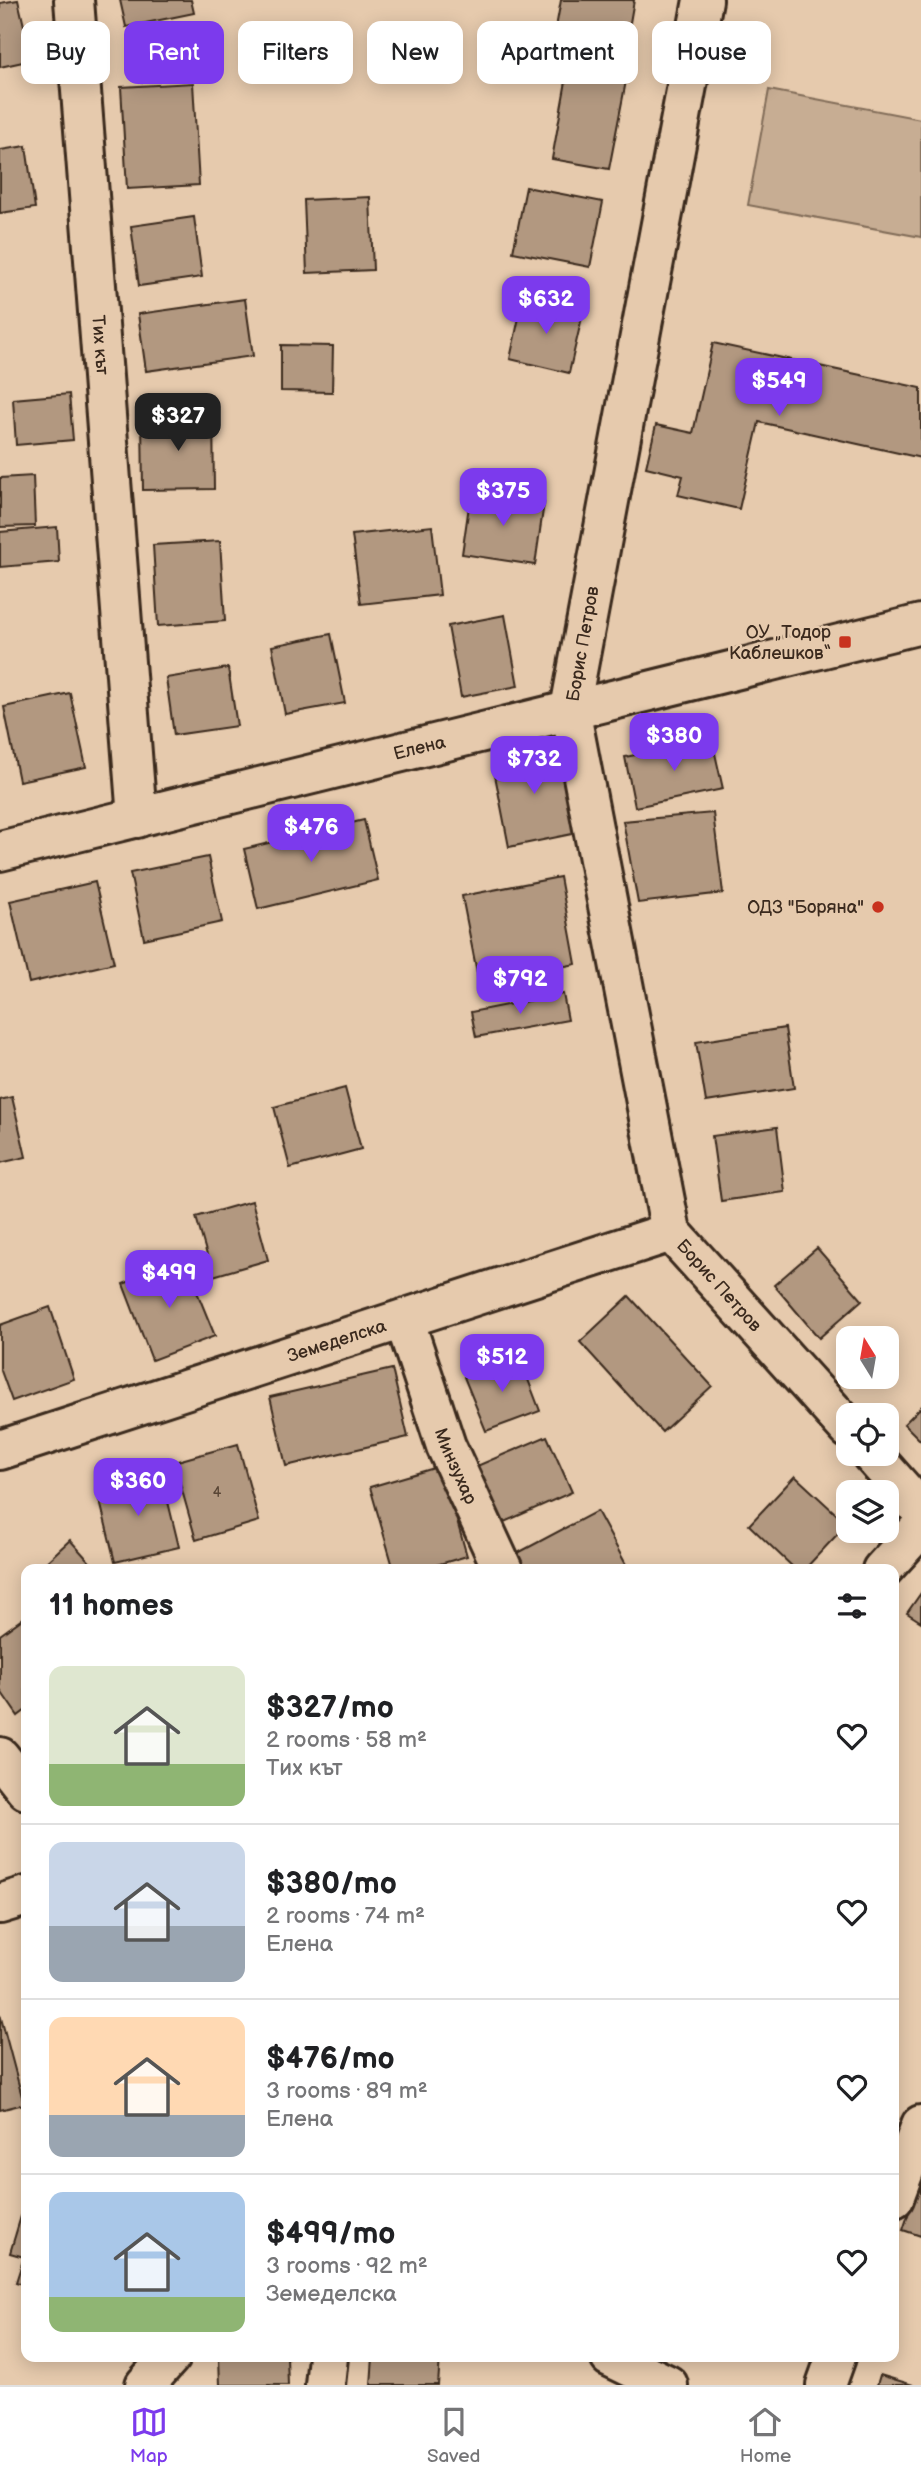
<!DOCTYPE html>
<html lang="en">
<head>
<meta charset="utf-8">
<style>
  :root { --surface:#fff; --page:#f2f2f2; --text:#202124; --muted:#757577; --line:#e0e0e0; --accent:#7c3aed }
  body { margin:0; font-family:"Balsamiq Sans",sans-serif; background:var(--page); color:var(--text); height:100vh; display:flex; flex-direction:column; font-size:26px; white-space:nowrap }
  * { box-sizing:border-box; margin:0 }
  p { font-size:23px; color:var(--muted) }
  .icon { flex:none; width:38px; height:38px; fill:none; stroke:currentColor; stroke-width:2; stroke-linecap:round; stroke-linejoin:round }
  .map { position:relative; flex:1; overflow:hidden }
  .side { position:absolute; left:21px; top:1564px; width:878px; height:798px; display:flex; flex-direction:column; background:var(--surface); border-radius:14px; box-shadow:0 4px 18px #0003 }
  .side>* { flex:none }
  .hud { position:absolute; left:21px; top:21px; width:880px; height:63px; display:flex; gap:14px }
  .needle { width:46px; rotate:349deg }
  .buttons { position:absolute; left:836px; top:1326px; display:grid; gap:14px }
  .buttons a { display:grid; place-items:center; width:63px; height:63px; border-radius:14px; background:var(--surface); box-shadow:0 4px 18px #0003; font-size:35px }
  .price { position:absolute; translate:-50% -60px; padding:0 16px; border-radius:14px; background:var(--accent); color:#fff; font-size:23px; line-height:46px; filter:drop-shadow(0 2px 4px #0008) }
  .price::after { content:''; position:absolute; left:50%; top:42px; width:21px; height:16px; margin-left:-10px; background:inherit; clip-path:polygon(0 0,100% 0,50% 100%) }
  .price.selected { background:#222; color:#fff }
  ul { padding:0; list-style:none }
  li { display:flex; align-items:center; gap:21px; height:175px; padding:0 28px }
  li+li { border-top:2px solid var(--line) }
  li span { display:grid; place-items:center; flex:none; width:196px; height:140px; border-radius:14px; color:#555 }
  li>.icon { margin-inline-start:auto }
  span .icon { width:84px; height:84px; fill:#fffc; stroke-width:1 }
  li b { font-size:30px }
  h2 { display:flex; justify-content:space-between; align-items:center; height:84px; padding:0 28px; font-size:30px }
  .pill { padding:0 24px; border-radius:14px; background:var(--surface); box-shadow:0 4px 18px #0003; font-size:24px; line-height:63px }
  .pill.selected { background:var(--accent); color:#fff }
  .tabs { display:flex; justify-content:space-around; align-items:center; height:98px; border-top:2px solid var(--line); background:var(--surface); font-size:19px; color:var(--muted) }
  .tabs a { display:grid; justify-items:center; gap:4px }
  .tabs .selected { color:var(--accent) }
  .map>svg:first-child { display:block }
  .green { fill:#c7ad93; stroke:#816c58; stroke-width:2 }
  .building { fill:#b29880; stroke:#3b2a1e; stroke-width:2 }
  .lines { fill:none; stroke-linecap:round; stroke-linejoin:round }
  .minor-casing { stroke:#3b2a1e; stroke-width:44 }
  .minor { stroke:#e6caad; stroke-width:38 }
  .poi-dot { fill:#c8321e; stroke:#e6caad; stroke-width:2.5 }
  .labels { text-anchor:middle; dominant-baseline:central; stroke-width:5; stroke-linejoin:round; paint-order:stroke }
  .number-label { font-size:14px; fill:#594636 }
  .street-label { font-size:18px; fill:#3b2a1e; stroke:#e6caad }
  .poi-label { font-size:18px; fill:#3b2a1e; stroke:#e6caad; text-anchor:end }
</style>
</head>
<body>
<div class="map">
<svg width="921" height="2385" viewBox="0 0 921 2385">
  <rect width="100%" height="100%" fill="#e6caad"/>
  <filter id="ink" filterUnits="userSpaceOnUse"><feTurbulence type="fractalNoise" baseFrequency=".0143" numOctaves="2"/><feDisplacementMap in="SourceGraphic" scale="14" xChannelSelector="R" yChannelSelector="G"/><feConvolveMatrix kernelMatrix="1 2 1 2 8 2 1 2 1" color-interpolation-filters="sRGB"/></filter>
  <g filter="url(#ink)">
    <path class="green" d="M769 90 921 119V237L748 205Z"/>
    <g class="building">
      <path d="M18 0 32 60 0 67V3Z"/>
      <path d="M120 0H191L194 13 126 27Z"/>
      <path d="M561 0H634L626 45 555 33Z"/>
      <path d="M568 70 626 81 609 169 552 159Z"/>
      <path d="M193 83 199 185 127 189 121 87Z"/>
      <path d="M26 146 35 208 0 213V150Z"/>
      <path d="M526 187 603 202 590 267 513 252Z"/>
      <path d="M370 197 373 270 307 273 304 200Z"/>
      <path d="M194 217 202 277 139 286 131 226Z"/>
      <path d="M245 299 253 356 146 371 138 314Z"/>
      <path d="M523 299 583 313 569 373 510 359Z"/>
      <path d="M713 343 921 388V458L759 422 739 509 678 495 683 476 646 467 656 425 693 433Z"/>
      <path d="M281 345 333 346 332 392 281 391Z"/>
      <path d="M69 394 73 440 16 445 13 399Z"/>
      <path d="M213 416 214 489 143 490 142 417Z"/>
      <path d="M33 476 35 526 0 527V478Z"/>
      <path d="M471 492 544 503 535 565 462 554Z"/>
      <path d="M432 526 440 595 361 604 352 535Z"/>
      <path d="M57 527 59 562 0 567V532Z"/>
      <path d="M220 541 225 621 158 626 153 545Z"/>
      <path d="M505 615 518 686 461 697 448 626Z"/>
      <path d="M331 634 345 703 285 714 272 646Z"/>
      <path d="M228 668 237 726 174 735 166 678Z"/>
      <path d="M70 693 86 767 19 781 4 707Z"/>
      <path d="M712 740 723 789 635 807 625 757Z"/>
      <path d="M560 746 577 833 509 847 492 760Z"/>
      <path d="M713 813 723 893 638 903 623 821Z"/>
      <path d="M364 820 378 880 258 909 244 849Z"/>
      <path d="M208 857 222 922 144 939 130 873Z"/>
      <path d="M560 877 576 964 479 983 462 896Z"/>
      <path d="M95 882 114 963 29 983 10 901Z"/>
      <path d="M563 994 568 1020 476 1037 471 1012Z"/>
      <path d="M785 1028 794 1088 706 1102 696 1042Z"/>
      <path d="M345 1088 361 1149 290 1168 274 1107Z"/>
      <path d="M12 1097 26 1157 0 1163V1100Z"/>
      <path d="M777 1127 785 1192 721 1201 712 1136Z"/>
      <path d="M252 1201 268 1260 213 1276 196 1217Z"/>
      <path d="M817 1248 862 1300 819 1338 774 1285Z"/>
      <path d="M184 1260 215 1336 152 1360 123 1284Z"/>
      <path d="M629 1296 712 1386 662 1432 580 1342Z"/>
      <path d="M50 1307 74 1379 12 1401 0 1368V1325Z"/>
      <path d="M519 1356 540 1411 486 1431 464 1377Z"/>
      <path d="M392 1369 408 1437 286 1466 270 1397Z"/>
      <path d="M921 1407V1441L904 1424Z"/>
      <path d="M547 1436 572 1492 495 1526 470 1469Z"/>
      <path d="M238 1444 259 1521 196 1540 174 1462Z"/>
      <path d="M441 1466 467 1556 419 1570H394L370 1487Z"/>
      <path d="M161 1473 179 1547 115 1562 97 1489Z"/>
      <path d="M795 1476 847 1524 804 1570H796L749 1525Z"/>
      <path d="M597 1511 629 1570H525L516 1554Z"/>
      <path d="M70 1540 97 1570H49L44 1564Z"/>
      <path d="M921 1593V1622L907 1613Z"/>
      <path d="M25 1617 26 1710 18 1716 0 1690V1635Z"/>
      <path d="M0 2014 24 2104 0 2110Z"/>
      <path d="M921 2176V2236L903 2230Z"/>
      <path d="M22 2213 26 2215V2285L16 2282 24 2257 10 2253Z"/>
      <path d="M219 2357H287L288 2385H220Z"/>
      <path d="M373 2357H440L438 2385H371Z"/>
      <path d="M880 2375 913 2385H877Z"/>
    </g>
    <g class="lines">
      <g class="minor-casing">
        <g id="minor">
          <path id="s1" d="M74 0 137 818"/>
          <path id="s2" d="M703 0 570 709 671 1232 849 1429"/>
          <path id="s3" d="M0 851 921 624"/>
          <path id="s4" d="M404 1319 446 1446 503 1570"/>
          <path id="s5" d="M0 1450 671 1232"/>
          <path d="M871 1454 921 1510"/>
          <path d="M882 1570 921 1527"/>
          <path d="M0 1757 26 1790"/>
          <path d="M0 1904 26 1896"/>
          <path d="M894 2198 921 2125"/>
          <path d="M610 2357 668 2385"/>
          <path d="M145 2385 170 2357"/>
          <path d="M325 2385 328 2357"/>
          <path d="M826 2385 836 2357"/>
        </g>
      </g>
      <use href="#minor" class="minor"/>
    </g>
  </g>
  <g class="poi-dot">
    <rect x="838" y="635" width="14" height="14" rx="3.5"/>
    <circle cx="878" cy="907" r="7"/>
  </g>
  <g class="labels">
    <g class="number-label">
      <text x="217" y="1492">4</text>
    </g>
    <g class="street-label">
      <text stroke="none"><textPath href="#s1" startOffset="346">Тих кът</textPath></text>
      <text transform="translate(583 644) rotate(-80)">Борис Петров</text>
      <text stroke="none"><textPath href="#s3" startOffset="432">Елена</textPath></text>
      <text stroke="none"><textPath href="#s2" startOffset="1326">Борис Петров</textPath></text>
      <text stroke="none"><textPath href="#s5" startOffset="354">Земеделска</textPath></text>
      <text stroke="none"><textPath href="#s4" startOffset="156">Минзухар</textPath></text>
    </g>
    <g class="poi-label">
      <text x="831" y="632">ОУ „Тодор<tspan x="831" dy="21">Каблешков“</tspan></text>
      <text x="864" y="907">ОДЗ "Боряна"</text>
    </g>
  </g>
</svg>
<div class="buttons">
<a><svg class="needle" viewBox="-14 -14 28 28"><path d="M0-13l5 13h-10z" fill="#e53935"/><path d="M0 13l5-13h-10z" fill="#757577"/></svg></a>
<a><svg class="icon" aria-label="locate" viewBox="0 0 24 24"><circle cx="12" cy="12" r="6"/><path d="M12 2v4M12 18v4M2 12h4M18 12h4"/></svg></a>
<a><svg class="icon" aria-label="layers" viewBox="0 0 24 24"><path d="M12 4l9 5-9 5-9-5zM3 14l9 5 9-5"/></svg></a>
</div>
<b class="price" style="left:546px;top:336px">$632</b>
<b class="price" style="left:779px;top:418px">$549</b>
<b class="price selected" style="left:178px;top:453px">$327</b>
<b class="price" style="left:503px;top:528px">$375</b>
<b class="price" style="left:674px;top:773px">$380</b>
<b class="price" style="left:534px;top:796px">$732</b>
<b class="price" style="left:311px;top:864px">$476</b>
<b class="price" style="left:520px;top:1016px">$792</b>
<b class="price" style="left:169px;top:1310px">$499</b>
<b class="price" style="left:502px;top:1394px">$512</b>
<b class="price" style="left:138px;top:1518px">$360</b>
<div class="hud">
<a class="pill">Buy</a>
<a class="pill selected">Rent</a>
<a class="pill">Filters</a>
<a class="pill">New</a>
<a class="pill">Apartment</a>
<a class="pill">House</a>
</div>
<section class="side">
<h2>11 homes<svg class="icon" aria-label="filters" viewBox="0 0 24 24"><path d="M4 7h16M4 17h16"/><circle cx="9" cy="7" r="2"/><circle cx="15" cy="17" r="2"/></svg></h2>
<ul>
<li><span style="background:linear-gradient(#dfe7d0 70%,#8fb573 0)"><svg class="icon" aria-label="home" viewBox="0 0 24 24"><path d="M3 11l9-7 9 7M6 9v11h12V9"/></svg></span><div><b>$327/mo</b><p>2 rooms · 58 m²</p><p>Тих кът</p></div><svg class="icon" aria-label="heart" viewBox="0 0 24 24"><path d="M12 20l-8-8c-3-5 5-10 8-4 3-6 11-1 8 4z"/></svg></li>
<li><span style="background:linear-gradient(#c9d6e8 60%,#9aa5b1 0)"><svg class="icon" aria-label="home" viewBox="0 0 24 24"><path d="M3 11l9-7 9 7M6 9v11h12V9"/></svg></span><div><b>$380/mo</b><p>2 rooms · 74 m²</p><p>Елена</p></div><svg class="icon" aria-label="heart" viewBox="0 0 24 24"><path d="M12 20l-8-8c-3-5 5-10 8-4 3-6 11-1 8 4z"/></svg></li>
<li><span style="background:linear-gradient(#ffd9b3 70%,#9aa5b1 0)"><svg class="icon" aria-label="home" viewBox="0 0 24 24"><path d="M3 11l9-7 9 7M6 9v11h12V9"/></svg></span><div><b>$476/mo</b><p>3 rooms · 89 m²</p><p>Елена</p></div><svg class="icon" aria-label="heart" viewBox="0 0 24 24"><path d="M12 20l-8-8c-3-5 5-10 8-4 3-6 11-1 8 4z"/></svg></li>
<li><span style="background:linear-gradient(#a9c7e8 75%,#8fb573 0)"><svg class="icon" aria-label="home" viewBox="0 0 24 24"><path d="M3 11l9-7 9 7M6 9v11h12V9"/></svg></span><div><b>$499/mo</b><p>3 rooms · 92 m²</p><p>Земеделска</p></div><svg class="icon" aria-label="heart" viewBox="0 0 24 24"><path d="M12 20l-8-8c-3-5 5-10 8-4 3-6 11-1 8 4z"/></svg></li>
</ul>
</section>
</div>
<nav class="tabs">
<a class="selected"><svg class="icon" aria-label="map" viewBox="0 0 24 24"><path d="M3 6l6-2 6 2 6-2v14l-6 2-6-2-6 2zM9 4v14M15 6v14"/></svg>Map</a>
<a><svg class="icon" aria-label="saved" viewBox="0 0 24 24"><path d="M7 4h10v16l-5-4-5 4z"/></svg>Saved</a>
<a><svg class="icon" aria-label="home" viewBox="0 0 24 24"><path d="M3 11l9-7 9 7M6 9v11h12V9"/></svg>Home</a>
</nav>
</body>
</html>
